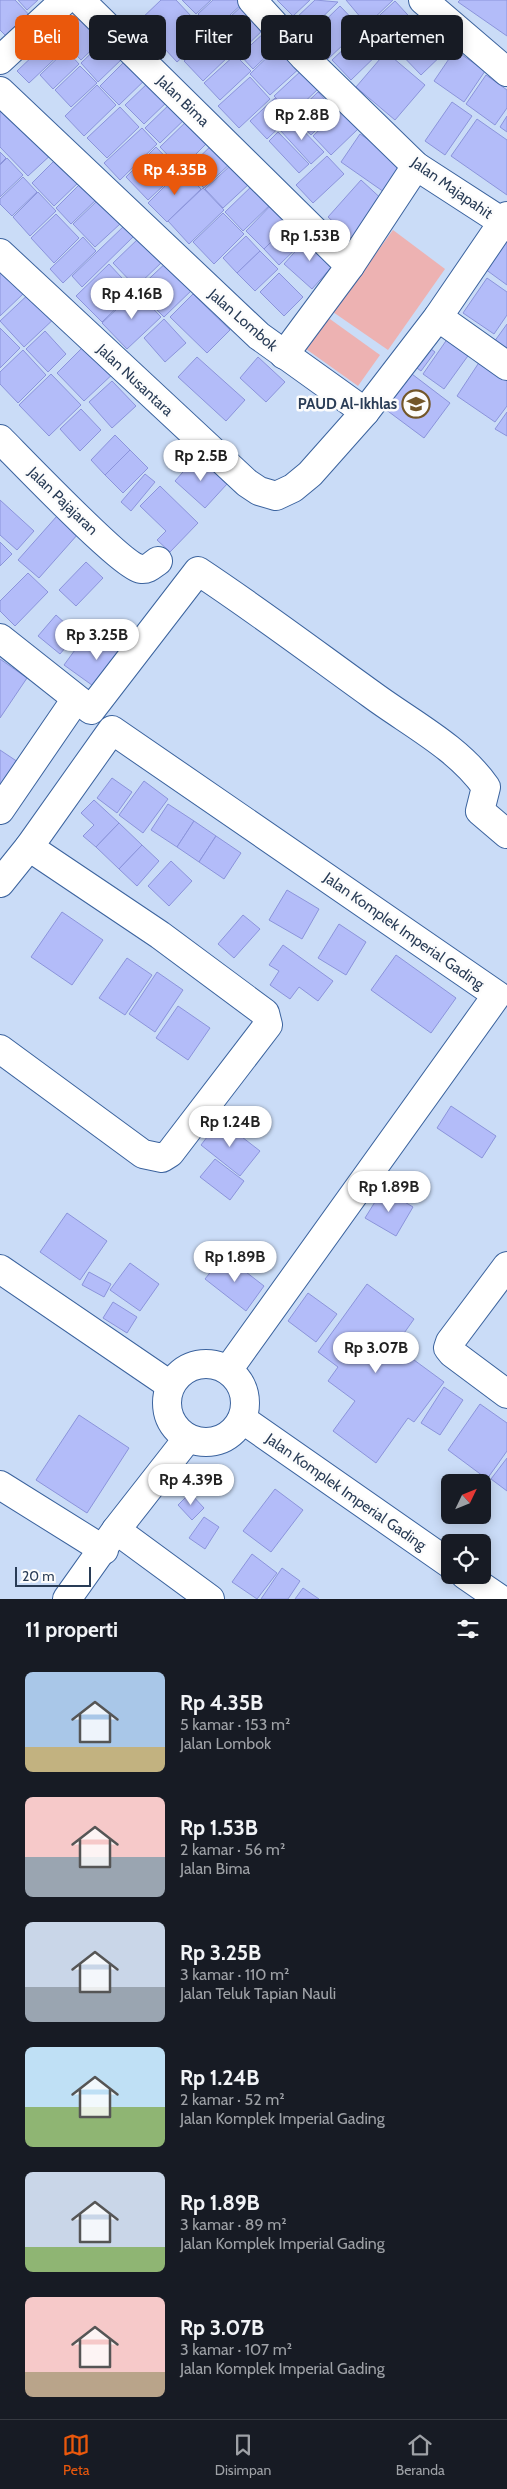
<!DOCTYPE html>
<html lang="id">
<head>
<meta charset="utf-8">
<style>
  :root { --surface:#171b24; --page:#20242c; --text:#f1f3f6; --muted:#9ea1a6; --line:#363941; --accent:#ea580c }
  body { margin:0; font-family:Cabin,sans-serif; background:var(--page); color:var(--text); height:100vh; display:flex; flex-direction:column; font-size:19px; white-space:nowrap }
  * { box-sizing:border-box; margin:0 }
  p { font-size:16px; color:var(--muted) }
  .icon { flex:none; width:28px; height:28px; fill:none; stroke:currentColor; stroke-width:2; stroke-linecap:round; stroke-linejoin:round }
  .map { position:relative; height:1599px; overflow:hidden }
  .sheet { display:flex; flex-direction:column; background:var(--surface); flex:1 }
  .sheet>* { flex:none }
  .top-card { position:absolute; left:15px; top:15px; width:478px; height:45px; display:flex; gap:10px }
  .needle { width:32px; rotate:47deg }
  .fabs { position:absolute; left:441px; top:1474px; display:grid; gap:10px }
  .fabs a { display:grid; place-items:center; width:50px; height:50px; border-radius:8px; background:var(--surface); box-shadow:0 2px 12px #0003; font-size:25px }
  .scale { position:absolute; left:15px; bottom:12px; width:76px; box-sizing:border-box; padding-left:5px; border:2px solid #293c56; border-top:0; font-size:14px; line-height:18px; white-space:nowrap; color:#293c56; -webkit-text-stroke:4px #fcfcfc; paint-order:stroke }
  .price { position:absolute; translate:-50% -42px; padding:0 11px; border-radius:18px; background:#fff; color:#222; font-size:16px; line-height:32px; filter:drop-shadow(0 1px 2px #0008) }
  .price::after { content:''; position:absolute; left:50%; top:30px; width:15px; height:11px; margin-left:-8px; background:inherit; clip-path:polygon(0 0,100% 0,50% 100%) }
  .price.on { background:var(--accent); color:#fff }
  ul { padding:0; list-style:none }
  li { display:flex; align-items:center; gap:15px; height:125px; padding:0 25px }
  li span { display:grid; place-items:center; flex:none; width:140px; height:100px; border-radius:8px; color:#555 }
  li>.icon { margin-inline-start:auto }
  span .icon { width:60px; height:60px; fill:#fffc; stroke-width:1 }
  li b { font-size:21px }
  h2 { display:flex; justify-content:space-between; align-items:center; height:60px; padding:0 25px; font-size:21px }
  .pill { padding:0 18px; border-radius:8px; background:var(--surface); box-shadow:0 2px 12px #0003; font-size:18px; line-height:45px }
  .pill.on { background:var(--accent); color:#fff }
  .menu { display:flex; justify-content:space-around; align-items:center; height:70px; border-top:1px solid var(--line); background:var(--surface); font-size:14px; color:var(--muted) }
  .menu a { display:grid; justify-items:center; gap:2px }
  .menu .on { color:var(--accent) }
  .map>svg:first-child { display:block }
  .green { fill:#edb2b2 }
  .building { fill:#b3bcf9; stroke:#8b94db }
  .lines { fill:none; stroke-linecap:round; stroke-linejoin:round }
  .minor-casing { stroke:#3b639e; stroke-width:30 }
  .minor { stroke:#fff; stroke-width:28 }
  .labels { text-anchor:middle; dominant-baseline:central; stroke-width:5; stroke-linejoin:round; paint-order:stroke }
  .street-label { font-size:15px; fill:#293c56; stroke:#fcfcfc }
  .poi-label { font-size:15px; font-weight:bold; fill:#293c56; stroke:#fcfcfc; text-anchor:end }
</style>
</head>
<body>
<div class="map">
<svg width="507" height="1599" viewBox="0 0 507 1599">
  <rect width="100%" height="100%" fill="#cadcf7"/>
  <g class="green">
    <path d="M393 230 445 269 388 350 333 312Z"/>
    <path d="M323 314 380 355 358 386 299 344Z"/>
  </g>
  <g class="building">
    <path d="M0 0H15L36 22 13 43 0 30Z"/>
    <path d="M18 0H38L27 10Z"/>
    <path d="M161 0H176L208 34 177 62 139 21Z"/>
    <path d="M182 0H211L196 14Z"/>
    <path d="M213 0H244L245 1 213 31 198 14Z"/>
    <path d="M277 0H310L293 16Z"/>
    <path d="M315 0 338 2 307 32 295 19Z"/>
    <path d="M346 0H393L367 25Z"/>
    <path d="M460 0H507V36L458 2Z"/>
    <path d="M395 1 418 26 392 51 368 26Z"/>
    <path d="M244 4 266 27 238 54 216 30Z"/>
    <path d="M340 6 361 28 328 59 307 38Z"/>
    <path d="M81 12 105 37 81 60 57 35Z"/>
    <path d="M425 23 449 48 421 75 397 50Z"/>
    <path d="M365 29 383 49 351 80 332 60Z"/>
    <path d="M265 32 278 45 253 69 240 55Z"/>
    <path d="M213 35 231 54 203 81 184 61Z"/>
    <path d="M53 37 65 49 29 83 17 71Z"/>
    <path d="M106 39 123 58 98 82 81 63Z"/>
    <path d="M281 44 302 66 270 95 250 74Z"/>
    <path d="M66 50 79 64 53 89 40 75Z"/>
    <path d="M455 50 485 71 464 102 434 81Z"/>
    <path d="M386 52 425 85 395 120 356 87Z"/>
    <path d="M235 55 251 71 220 100 204 83Z"/>
    <path d="M130 56 149 76 119 105 100 86Z"/>
    <path d="M80 66 97 83 71 107 55 90Z"/>
    <path d="M302 70 319 88 292 114 274 96Z"/>
    <path d="M486 75 507 90V108L495 125 466 104Z"/>
    <path d="M250 77 270 99 239 128 218 106Z"/>
    <path d="M150 81 169 100 144 124 125 105Z"/>
    <path d="M97 85 116 105 84 136 65 116Z"/>
    <path d="M318 92 335 111 311 135 293 116Z"/>
    <path d="M0 96 54 152 28 176 0 147Z"/>
    <path d="M275 98 291 116 267 139 250 121Z"/>
    <path d="M174 100 188 116 160 143 145 128Z"/>
    <path d="M452 102 472 116 445 155 425 141Z"/>
    <path d="M120 107 139 127 107 158 87 138Z"/>
    <path d="M340 110 358 129 331 155 313 136Z"/>
    <path d="M192 116 213 137 181 169 160 147Z"/>
    <path d="M507 116V132L500 127Z"/>
    <path d="M292 119 324 152 311 164 280 130Z"/>
    <path d="M477 119 507 140V195L451 156Z"/>
    <path d="M142 128 157 144 120 180 104 163Z"/>
    <path d="M278 132 309 164 299 173 269 141Z"/>
    <path d="M360 134 404 164 384 192 341 162Z"/>
    <path d="M216 141 234 160 204 188 186 170Z"/>
    <path d="M156 147 179 171 148 200 126 177Z"/>
    <path d="M0 152 6 158 0 164Z"/>
    <path d="M59 156 81 180 54 206 32 183Z"/>
    <path d="M327 156 344 174 313 203 296 185Z"/>
    <path d="M7 158 23 175 0 197V165Z"/>
    <path d="M231 165 249 184 223 208 205 189Z"/>
    <path d="M182 169 201 189 167 222 148 203Z"/>
    <path d="M23 177 37 192 12 216 0 204V199Z"/>
    <path d="M85 179 101 195 71 224 56 208Z"/>
    <path d="M361 180 386 203 353 240 328 217Z"/>
    <path d="M255 183 273 202 243 231 225 212Z"/>
    <path d="M203 188 224 210 189 244 168 221Z"/>
    <path d="M38 192 56 211 30 236 13 217Z"/>
    <path d="M98 200 120 224 95 247 73 224Z"/>
    <path d="M276 200 294 219 264 249 246 231Z"/>
    <path d="M223 213 244 234 214 264 193 242Z"/>
    <path d="M56 214 79 238 54 263 31 238Z"/>
    <path d="M294 219 310 235 279 265 264 249Z"/>
    <path d="M124 226 134 236 82 287 72 276Z"/>
    <path d="M246 236 260 251 237 273 223 258Z"/>
    <path d="M309 236 337 261 312 289 284 264Z"/>
    <path d="M83 237 96 251 63 283 50 269Z"/>
    <path d="M140 237 163 261 136 287 113 263Z"/>
    <path d="M507 238V285L485 269Z"/>
    <path d="M260 251 278 269 255 291 237 273Z"/>
    <path d="M169 260 195 287 164 317 137 290Z"/>
    <path d="M109 264 134 291 102 322 76 296Z"/>
    <path d="M0 270 23 294 0 316Z"/>
    <path d="M279 273 303 297 284 316 260 292Z"/>
    <path d="M487 278 507 292V315L494 334 463 313Z"/>
    <path d="M33 290 58 315 24 347 0 321Z"/>
    <path d="M136 291 161 317 127 349 102 323Z"/>
    <path d="M193 294 230 330 207 353 170 317Z"/>
    <path d="M164 319 186 343 165 362 144 338Z"/>
    <path d="M507 324V350L494 342Z"/>
    <path d="M0 328 20 348 0 368Z"/>
    <path d="M45 331 66 354 48 372 26 349Z"/>
    <path d="M448 338 470 353 444 389 423 374Z"/>
    <path d="M89 341 117 370 84 401 57 373Z"/>
    <path d="M423 343 435 352 421 371 409 362Z"/>
    <path d="M23 350 46 375 18 403 0 384V372Z"/>
    <path d="M197 357 245 400 226 421 178 377Z"/>
    <path d="M258 357 285 382 266 402 240 378Z"/>
    <path d="M480 361 507 379V406L495 422 457 396Z"/>
    <path d="M408 371 450 403 424 438 381 406Z"/>
    <path d="M51 374 81 405 49 436 19 405Z"/>
    <path d="M112 381 136 406 112 428 89 402Z"/>
    <path d="M81 409 101 430 80 451 60 429Z"/>
    <path d="M507 412V436L495 429Z"/>
    <path d="M115 435 130 450 105 475 91 460Z"/>
    <path d="M130 450 148 468 123 493 105 475Z"/>
    <path d="M197 456 227 484 205 508 175 481Z"/>
    <path d="M145 474 155 482 131 511 121 502Z"/>
    <path d="M160 486 198 523 170 552 157 540 166 531 140 506Z"/>
    <path d="M0 500 34 531 17 550 0 535Z"/>
    <path d="M57 516 78 534 39 578 18 560Z"/>
    <path d="M0 542 12 554 0 566Z"/>
    <path d="M86 562 103 578 76 606 59 590Z"/>
    <path d="M28 573 48 592 15 626 0 611V601Z"/>
    <path d="M56 615 77 634 60 654 38 636Z"/>
    <path d="M91 628 130 657 103 693 64 665Z"/>
    <path d="M0 659 27 678 0 718Z"/>
    <path d="M0 750 18 762 0 789Z"/>
    <path d="M112 778 132 792 117 813 97 798Z"/>
    <path d="M144 781 168 799 143 833 119 815Z"/>
    <path d="M94 800 119 823 96 847 83 836 94 825 81 813Z"/>
    <path d="M168 804 194 821 177 847 151 830Z"/>
    <path d="M194 821 216 836 199 862 177 847Z"/>
    <path d="M119 823 142 845 119 869 96 847Z"/>
    <path d="M216 836 241 853 224 879 199 862Z"/>
    <path d="M142 845 159 861 137 886 119 869Z"/>
    <path d="M171 861 192 881 169 906 148 886Z"/>
    <path d="M287 890 319 909 302 939 269 920Z"/>
    <path d="M62 912 103 940 72 985 31 957Z"/>
    <path d="M243 915 260 929 234 958 218 944Z"/>
    <path d="M339 924 366 942 346 975 318 958Z"/>
    <path d="M283 945 333 981 318 1001 299 987 290 999 270 985 279 971 269 965Z"/>
    <path d="M396 955 456 998 431 1033 371 990Z"/>
    <path d="M127 958 152 975 125 1015 99 998Z"/>
    <path d="M157 972 183 990 155 1032 129 1014Z"/>
    <path d="M178 1006 210 1028 188 1060 156 1038Z"/>
    <path d="M451 1106 496 1136 482 1158 437 1128Z"/>
    <path d="M220 1120 260 1151 240 1176 201 1145Z"/>
    <path d="M215 1159 244 1181 230 1200 200 1177Z"/>
    <path d="M383 1189 413 1207 396 1236 365 1218Z"/>
    <path d="M67 1213 107 1241 80 1280 40 1252Z"/>
    <path d="M224 1255 264 1286 246 1311 205 1279Z"/>
    <path d="M130 1263 159 1284 140 1311 110 1290Z"/>
    <path d="M89 1272 111 1284 104 1297 82 1285Z"/>
    <path d="M367 1284 414 1319 395 1346 444 1382 414 1422 408 1418 376 1463 333 1431 355 1401 328 1381 338 1367 318 1352Z"/>
    <path d="M308 1293 337 1314 316 1342 288 1321Z"/>
    <path d="M113 1302 137 1317 127 1333 103 1318Z"/>
    <path d="M444 1387 463 1400 440 1435 421 1423Z"/>
    <path d="M480 1404 507 1423V1451L487 1479 448 1450Z"/>
    <path d="M79 1415 129 1448 87 1513 36 1480Z"/>
    <path d="M507 1458V1491L491 1479Z"/>
    <path d="M275 1489 303 1510 271 1552 243 1531Z"/>
    <path d="M190 1493 204 1508 192 1520 178 1505Z"/>
    <path d="M204 1517 219 1527 205 1549 189 1538Z"/>
    <path d="M252 1554 277 1573 257 1599 232 1582Z"/>
    <path d="M282 1568 300 1581 288 1599H261Z"/>
    <path d="M303 1588 319 1599H295Z"/>
  </g>
  <g class="lines">
    <g class="minor-casing">
      <g id="minor">
        <path d="M80 0 350 266"/>
        <path d="M252 0 304 57 416 166 507 225"/>
        <path d="M423 0 507 72"/>
        <path d="M0 60 65 0"/>
        <path d="M0 91 259 336 365 412"/>
        <path d="M0 253 247 483 259 491 276 496 293 488 310 474 365 412 438 317 507 216"/>
        <path d="M438 317 507 366"/>
        <path d="M284 355 350 266 416 166"/>
        <path d="M0 439C20 459 122 566 141 569 148 570 152 565 158 561"/>
        <path d="M0 638 91 710 198 571C257 610 314 653 371 694 410 723 458 747 486 787L480 811 507 834"/>
        <path d="M0 810 76 699"/>
        <path d="M0 883 29 847 112 730 497 995 228 1370"/>
        <path d="M0 1049 143 1154 162 1158 170 1153 268 1025 265 1013 160 935 29 847"/>
        <path d="M507 1266 450 1342 448 1348 452 1353 507 1394"/>
        <path d="M0 1269 170 1385"/>
        <circle cx="206" cy="1403" r="39"/>
        <path d="M242 1419 450 1564"/>
        <path d="M0 1485 104 1550"/>
        <path d="M116 1530 210 1599"/>
        <path d="M465 1575 500 1599"/>
        <path d="M67 1599 116 1530 188 1438"/>
      </g>
    </g>
    <use href="#minor" class="minor"/>
  </g>
  <defs>
    <g id="school-ring" transform="scale(1.4375)"><circle r="9.5" fill="#fcfcfc" stroke="#73572a" stroke-width="1.5"/><path d="M0-5L7-2L0 1L-7-2ZM-4 1L0 2.5L4 1V4Q0 6-4 4Z" fill="#73572a"/></g>
  </defs>
  <g fill-rule="evenodd">
    <use href="#school-ring" x="416" y="404"/>
  </g>
  <g class="labels">
    <g class="street-label">
      <text transform="translate(183 101) rotate(44)">Jalan Bima</text>
      <text transform="translate(452 188) rotate(35)">Jalan Majapahit</text>
      <text transform="translate(243 320) rotate(41)">Jalan Lombok</text>
      <text transform="translate(135 380) rotate(43)">Jalan Nusantara</text>
      <text transform="translate(63 501) rotate(44)">Jalan Pajajaran</text>
      <text transform="translate(404 931) rotate(35)">Jalan Komplek Imperial Gading</text>
      <text transform="translate(346 1492) rotate(35)">Jalan Komplek Imperial Gading</text>
    </g>
    <g class="poi-label">
      <text x="397" y="404">PAUD Al-Ikhlas</text>
    </g>
  </g>
</svg>
<div class="fabs">
<a><svg class="needle" viewBox="-14 -14 28 28"><path d="M0-13l5 13h-10z" fill="#e53935"/><path d="M0 13l5-13h-10z" fill="#9ea1a6"/></svg></a>
<a><svg class="icon" aria-label="locate" viewBox="0 0 24 24"><circle cx="12" cy="12" r="6"/><path d="M12 2v4M12 18v4M2 12h4M18 12h4"/></svg></a>
</div>
<div class="scale">20 m</div>
<b class="price" style="left:302px;top:141px">Rp 2.8B</b>
<b class="price on" style="left:175px;top:196px">Rp 4.35B</b>
<b class="price" style="left:310px;top:262px">Rp 1.53B</b>
<b class="price" style="left:132px;top:320px">Rp 4.16B</b>
<b class="price" style="left:201px;top:482px">Rp 2.5B</b>
<b class="price" style="left:97px;top:661px">Rp 3.25B</b>
<b class="price" style="left:230px;top:1148px">Rp 1.24B</b>
<b class="price" style="left:389px;top:1213px">Rp 1.89B</b>
<b class="price" style="left:235px;top:1283px">Rp 1.89B</b>
<b class="price" style="left:376px;top:1374px">Rp 3.07B</b>
<b class="price" style="left:191px;top:1506px">Rp 4.39B</b>
<div class="top-card">
<a class="pill on">Beli</a>
<a class="pill">Sewa</a>
<a class="pill">Filter</a>
<a class="pill">Baru</a>
<a class="pill">Apartemen</a>
</div>
</div>
<section class="sheet">
<h2>11 properti<svg class="icon" aria-label="filters" viewBox="0 0 24 24"><path d="M4 7h16M4 17h16"/><circle cx="9" cy="7" r="2"/><circle cx="15" cy="17" r="2"/></svg></h2>
<ul>
<li><span style="background:linear-gradient(#a9c7e8 75%,#c2b280 0)"><svg class="icon" aria-label="home" viewBox="0 0 24 24"><path d="M3 11l9-7 9 7M6 9v11h12V9"/></svg></span><div><b>Rp 4.35B</b><p>5 kamar · 153 m²</p><p>Jalan Lombok</p></div></li>
<li><span style="background:linear-gradient(#f6c9c9 60%,#9aa5b1 0)"><svg class="icon" aria-label="home" viewBox="0 0 24 24"><path d="M3 11l9-7 9 7M6 9v11h12V9"/></svg></span><div><b>Rp 1.53B</b><p>2 kamar · 56 m²</p><p>Jalan Bima</p></div></li>
<li><span style="background:linear-gradient(#c9d6e8 65%,#9aa5b1 0)"><svg class="icon" aria-label="home" viewBox="0 0 24 24"><path d="M3 11l9-7 9 7M6 9v11h12V9"/></svg></span><div><b>Rp 3.25B</b><p>3 kamar · 110 m²</p><p>Jalan Teluk Tapian Nauli</p></div></li>
<li><span style="background:linear-gradient(#bfe0f5 60%,#8fb573 0)"><svg class="icon" aria-label="home" viewBox="0 0 24 24"><path d="M3 11l9-7 9 7M6 9v11h12V9"/></svg></span><div><b>Rp 1.24B</b><p>2 kamar · 52 m²</p><p>Jalan Komplek Imperial Gading</p></div></li>
<li><span style="background:linear-gradient(#c9d6e8 75%,#8fb573 0)"><svg class="icon" aria-label="home" viewBox="0 0 24 24"><path d="M3 11l9-7 9 7M6 9v11h12V9"/></svg></span><div><b>Rp 1.89B</b><p>3 kamar · 89 m²</p><p>Jalan Komplek Imperial Gading</p></div></li>
<li><span style="background:linear-gradient(#f6c9c9 75%,#b9a48a 0)"><svg class="icon" aria-label="home" viewBox="0 0 24 24"><path d="M3 11l9-7 9 7M6 9v11h12V9"/></svg></span><div><b>Rp 3.07B</b><p>3 kamar · 107 m²</p><p>Jalan Komplek Imperial Gading</p></div></li>
</ul>
</section>
<nav class="menu">
<a class="on"><svg class="icon" aria-label="map" viewBox="0 0 24 24"><path d="M3 6l6-2 6 2 6-2v14l-6 2-6-2-6 2zM9 4v14M15 6v14"/></svg>Peta</a>
<a><svg class="icon" aria-label="saved" viewBox="0 0 24 24"><path d="M7 4h10v16l-5-4-5 4z"/></svg>Disimpan</a>
<a><svg class="icon" aria-label="home" viewBox="0 0 24 24"><path d="M3 11l9-7 9 7M6 9v11h12V9"/></svg>Beranda</a>
</nav>
</body>
</html>
